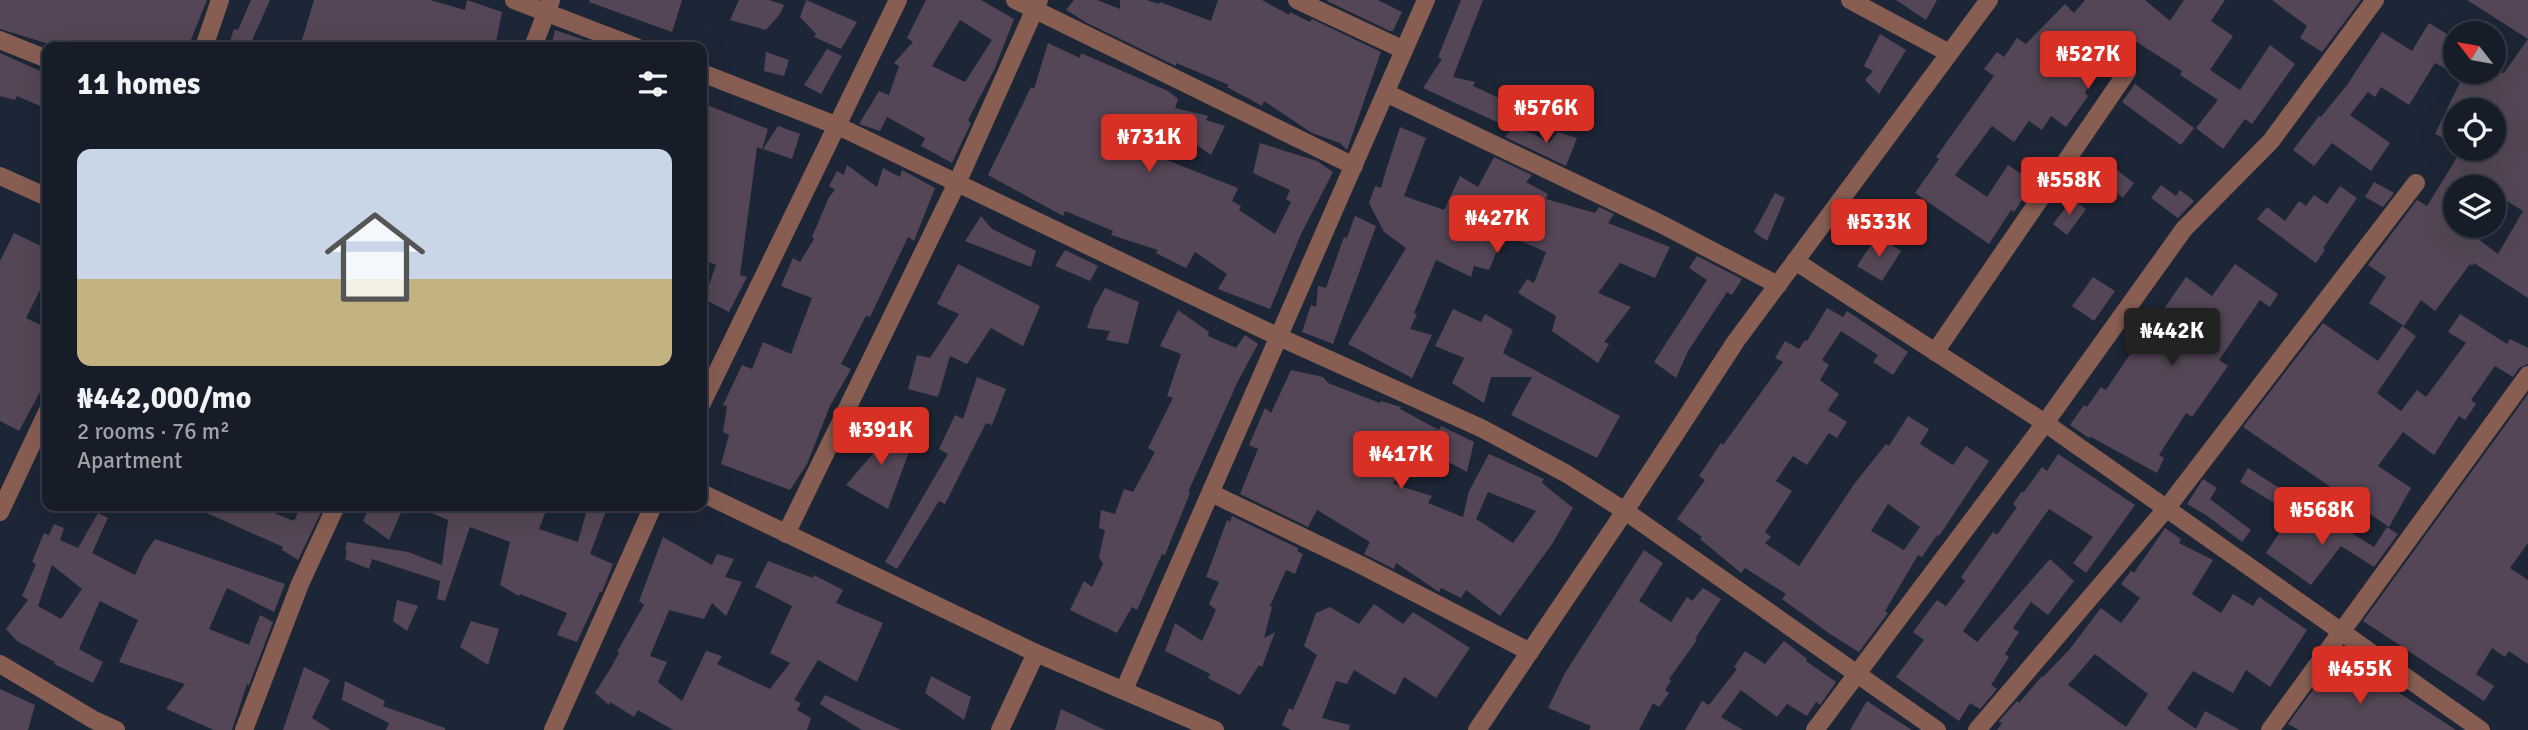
<!DOCTYPE html>
<html lang="en">
<head>
<meta charset="utf-8">
<style>
  :root { --surface:#161c28; --page:#1f2530; --text:#f1f3f6; --muted:#9ea1a8; --line:#353a45; --accent:#d93025 }
  body { margin:0; font-family:Signika,sans-serif; background:var(--page); color:var(--text); height:100vh; display:flex; flex-direction:column; font-size:26px; white-space:nowrap }
  * { box-sizing:border-box; margin:0 }
  p { font-size:23px; color:var(--muted) }
  .icon { flex:none; width:38px; height:38px; fill:none; stroke:currentColor; stroke-width:2; stroke-linecap:round; stroke-linejoin:round }
  .map { position:relative; flex:1; overflow:hidden }
  .details { position:absolute; left:42px; top:42px; width:665px; height:469px; display:flex; flex-direction:column; background:var(--surface); border-radius:14px; box-shadow:0 7px 28px #0002,0 0 0 2px var(--line) }
  .details>* { flex:none }
  .needle { width:46px; rotate:301deg }
  .fabs { position:absolute; left:2443px; top:21px; display:grid; gap:14px }
  .fabs a { display:grid; place-items:center; width:63px; height:63px; border-radius:50%; background:var(--surface); box-shadow:0 7px 28px #0002,0 0 0 2px var(--line); font-size:35px }
  .price { position:absolute; translate:-50% -60px; padding:0 16px; border-radius:7px; background:var(--accent); color:#fff; font-size:23px; line-height:46px; filter:drop-shadow(0 2px 4px #0008) }
  .price::after { content:''; position:absolute; left:50%; top:42px; width:21px; height:16px; margin-left:-10px; background:inherit; clip-path:polygon(0 0,100% 0,50% 100%) }
  .price.current { background:#222; color:#fff }
  ul { padding:0; list-style:none }
  li { display:grid; align-content:center; gap:14px; height:371px; padding:0 35px }
  li span { display:grid; place-items:center; height:217px; border-radius:14px; color:#555 }
  li>.icon { margin-inline-start:auto }
  span .icon { width:126px; height:126px; fill:#fffc; stroke-width:1 }
  li b { font-size:30px }
  h2 { display:flex; justify-content:space-between; align-items:center; height:84px; padding:0 35px; font-size:30px }
  .map>svg:first-child { display:block }
  .building { fill:#544656; fill-rule:evenodd }
  .lines { fill:none; stroke-linecap:round; stroke-linejoin:round }
  .minor { stroke:#885e53; stroke-width:18 }
</style>
</head>
<body>
<div class="map">
<svg width="2528" height="730" viewBox="0 0 2528 730">
  <rect width="100%" height="100%" fill="#1d2636"/>
  <g class="building">
    <path d="M0 0H207L188 47H59L0 29Z"/>
    <path d="M251 0H270L249 47H228L234 29 238 30Z"/>
    <path d="M314 0H430L465 10 467 0 502 12 495 47H300Z"/>
    <path d="M590 0H682L672 32 589 2Z"/>
    <path d="M739 0H769L784 5 780 14 766 30 730 20Z"/>
    <path d="M806 0 857 22 841 49 814 37 816 34 800 17Z"/>
    <path d="M926 0H981L1014 19 995 68 968 120 971 123 952 163 921 146 925 138 887 117 880 131 859 124 879 91 889 95 899 66 894 63 913 42 907 38ZM960 20 992 40 965 82 932 66Z"/>
    <path d="M1074 0H1097L1120 9V0H1147L1159 4 1160 2 1211 21 1218 0H1262L1289 15 1290 12 1310 22 1312 19 1381 52 1347 150 1340 143 1312 133 1264 101 1262 106 1227 87 1229 85 1176 63V66L1087 23 1066 10Z"/>
    <path d="M1328 0H1378L1402 12 1393 31H1390L1327 1Z"/>
    <path d="M1461 0H1483L1453 77 1475 82 1473 86 1508 102 1501 124 1423 88 1442 59 1438 57Z"/>
    <path d="M1896 0H1937L1926 20Z"/>
    <path d="M2085 0H2145L2170 21 2184 0H2225L2211 21 2233 36 2210 70 2240 90 2270 45 2295 64 2252 124 2245 119 2223 149 2196 128 2218 100 2180 75 2182 71 2132 39 2105 68 2100 64 2085 93 2088 96 2066 127 2051 116 2042 130 2029 121 2014 142 1992 126 1955 175 1987 197 2008 165 2034 182 2014 212 2011 210 1989 244 1915 193 1939 159 1936 157 1994 76 1984 69 1997 52 2004 57 2017 38 2026 44 2065 4 2074 13Z"/>
    <path d="M2272 0H2361L2322 52 2300 38 2307 26Z"/>
    <path d="M2467 0H2528V298L2474 263 2472 266 2470 264 2435 311 2421 300 2404 326 2369 303 2386 277 2368 265 2417 200 2427 206 2461 151 2482 163 2490 149H2494V110H2455V143L2435 134 2465 72 2504 73 2528 39ZM2455 187H2494V193L2523 211 2498 254 2461 226H2455Z"/>
    <path d="M2429 23 2455 39V74L2435 63 2409 105 2381 87 2375 97 2368 92 2350 115 2390 143 2371 171 2332 143 2314 166 2293 150 2319 116 2321 117 2347 85 2382 32 2412 51Z"/>
    <path d="M555 30 599 45V47H551Z"/>
    <path d="M1880 34 1906 50 1879 94 1865 80 1873 71 1864 66Z"/>
    <path d="M1048 43 1080 58 1081 53 1168 91 1178 99 1175 108 1208 116 1206 120 1225 126 1211 155 1165 122 1154 155 1238 188 1232 201 1241 206 1239 210 1275 234 1291 202 1286 199 1290 190 1253 173 1260 143 1317 161 1333 172 1301 234 1270 309 1218 289 1227 274 1195 252 1186 268 1156 253 1158 250 1111 235 1113 231 1065 211 1063 216 988 175 1031 87 1034 89Z"/>
    <path d="M827 49 842 56 821 94 804 85Z"/>
    <path d="M766 52 789 60 784 76 764 71Z"/>
    <path d="M0 53 47 74V109L17 96 15 100 0 96Z"/>
    <path d="M2135 84 2194 128 2181 145 2122 102Z"/>
    <path d="M702 103 768 129 762 149 757 147 740 275 747 277 729 312 704 299 716 265 702 259Z"/>
    <path d="M778 126 800 134 792 159 763 149Z"/>
    <path d="M1400 127 1426 138 1404 196 1444 210 1460 176 1478 187 1494 157 1532 175 1526 182 1548 194 1546 199 1595 213 1599 207 1614 214 1608 223 1670 247 1655 278 1620 263 1598 293 1631 307 1604 342 1609 344 1598 363 1552 331 1556 316 1518 293 1527 279 1534 283 1546 252 1504 234 1489 270 1474 266 1471 277 1436 260 1414 313 1417 314 1410 329 1432 335 1412 378 1348 344 1406 248 1384 232 1369 203 1375 186 1381 188 1383 181 1386 182 1383 180Z"/>
    <path d="M1513 128 1534 134 1549 143 1558 132 1577 138 1566 166 1505 137Z"/>
    <path d="M847 165 877 187 883 168 900 177 902 170 935 188 914 241 908 237 870 317 866 316 841 364 851 369 830 406 807 464 790 490 721 464 729 435 723 432 727 406 723 405 742 365 752 369 763 342 791 354 812 298 781 286 793 258 800 262 814 239 812 237 829 197 835 190 829 186 837 171 844 175Z"/>
    <path d="M2113 167 2134 183 2123 198 2102 181Z"/>
    <path d="M2374 182 2394 193 2383 207 2365 197Z"/>
    <path d="M2161 185 2176 196 2180 190 2194 201 2178 218 2151 198Z"/>
    <path d="M2340 186 2357 198 2323 248 2325 250 2316 263 2257 219 2267 207 2285 221 2299 201 2306 206 2314 195 2327 204Z"/>
    <path d="M1775 193 1785 198 1767 241 1754 232Z"/>
    <path d="M2072 199 2086 209 2067 235 2053 224Z"/>
    <path d="M981 216 992 229 1036 251 1031 267 965 241Z"/>
    <path d="M1355 216 1376 226 1333 344 1302 332 1311 305 1316 307 1318 286 1326 288 1344 237 1347 238Z"/>
    <path d="M14 233 47 249V276L26 318 47 328V379L19 431 0 421V261Z"/>
    <path d="M1877 236 1901 251 1882 281 1857 266Z"/>
    <path d="M1065 250 1098 266 1090 281 1055 266Z"/>
    <path d="M1697 256 1742 279 1732 295 1727 292 1688 351 1676 378 1654 362 1707 280 1689 268Z"/>
    <path d="M958 264 1040 306 1023 346 991 328 967 364 950 356 938 397 908 389 917 355 930 358 959 314 937 304Z"/>
    <path d="M2235 264 2278 294 2270 307 2260 300 2219 360 2228 366 2192 417 2186 413 2159 455 2164 458 2157 473 2091 437 2089 438 2070 425 2084 405 2087 407 2101 387 2106 390 2155 317 2157 319 2186 277 2212 296Z"/>
    <path d="M2093 277 2115 291 2094 321 2072 306Z"/>
    <path d="M1105 288 1139 302 1128 344 1106 340 1110 331 1087 328 1094 308Z"/>
    <path d="M1827 308 1843 317 1847 311 1908 352 1893 375 1873 362 1878 355 1841 331 1822 360 1829 365 1820 380 1839 394 1828 410 1847 422 1837 438 1829 433 1807 465 1793 456 1776 481 1792 491 1765 532 1771 537 1765 543 1799 566 1855 483 1886 444 1889 446 1908 416 1929 429 1920 444 1953 465 1966 446 1989 461 1939 536 1937 535 1922 557 1918 555 1885 611 1888 613 1859 652 1830 634 1782 599 1786 594 1745 568 1741 573 1700 539 1702 537 1677 519 1705 480 1699 476 1721 443 1723 445 1783 362 1775 358 1785 341 1799 349 1805 340 1807 341ZM1888 504 1920 527 1904 550 1871 531Z"/>
    <path d="M1453 309 1481 322 1485 314 1513 330 1503 353 1620 416 1597 458 1511 415 1532 377H1491L1484 403 1452 383 1464 358 1435 346Z"/>
    <path d="M1178 310 1209 332 1208 336 1236 348 1245 335 1258 344 1238 381 1188 492 1190 493 1165 555 1162 554 1137 610 1132 607 1117 633 1070 610 1084 581 1092 587 1103 564 1099 557 1105 530 1099 528 1101 510 1115 514 1124 489 1133 492 1155 452 1148 448 1173 398 1167 396 1181 354 1160 346Z"/>
    <path d="M2460 314 2507 344 2510 339 2528 348V364L2519 368 2513 377 2495 366 2471 400 2476 404 2465 420 2459 416 2434 455 2403 432 2378 466 2411 488 2389 527 2243 427 2323 323 2378 361 2402 326 2416 336 2377 393 2401 411 2417 390 2426 397 2466 343 2448 332Z"/>
    <path d="M1291 370 1323 377 1328 383 1380 403 1381 401 1401 407 1400 409 1439 430 1441 426 1474 442 1467 472 1420 447 1418 452 1411 448 1393 484 1432 496 1428 503 1463 517 1469 491 1489 454 1544 479 1542 483 1573 508 1552 544 1500 616 1466 590 1461 598 1441 588 1439 592 1396 563 1394 569 1364 554 1370 542 1317 510 1308 527 1240 494 1258 449 1249 445 1265 408 1271 413ZM1488 492 1536 511 1513 543 1476 519Z"/>
    <path d="M977 377 1006 389 992 425 986 423 945 504 939 501 897 569 885 562 948 454 939 449 955 415 963 419Z"/>
    <path d="M2528 394V543L2510 568 2528 580V664L2509 651 2505 657 2492 648 2476 674 2494 686 2484 701 2363 621Z"/>
    <path d="M877 422 900 428 894 443 910 449 888 509 846 485 877 449 869 445Z"/>
    <path d="M2058 454 2135 505 2086 573 2073 563 2093 537 2049 509 1963 631 1977 642 2050 559 2074 581 2048 615 2031 602 2013 628 2019 632 2005 654 2009 657 1991 685 1997 689 1980 709 1970 703 1959 721 1896 677 1924 640 1913 632 1937 600 1946 606 1965 581 1961 577 1993 532 1997 535 2017 507 2013 504 2022 491 2023 493 2042 467 2047 471Z"/>
    <path d="M2248 468 2287 493 2279 506 2240 482Z"/>
    <path d="M2203 479 2217 488 2210 499 2251 530 2242 542 2206 515 2187 504Z"/>
    <path d="M191 506H256L294 521 301 506H324L298 560 282 550 283 547Z"/>
    <path d="M370 506H404L389 540 363 521Z"/>
    <path d="M415 506H548L539 529 578 542 588 506H608L590 554 613 564 602 592H600L577 642 557 635 562 623H565L563 622 567 613 520 594 519 596 500 585 510 542 470 527 445 601 437 599 440 581 372 559 369 569 345 559 347 551 345 550 347 542 408 552 442 565 448 520Z"/>
    <path d="M98 513 108 518 92 553 135 575 144 555 155 539 285 584 274 612 227 588 209 629 249 645 260 615 273 622 249 685 247 684 232 730H214L166 709 185 684 119 662 138 620 100 601 79 649 103 662 93 683 54 664 55 662 17 641 6 629 28 600 22 596 36 564 32 562 44 533 49 535 54 524 64 528 60 540 78 548ZM52 565 82 589 61 619 38 606Z"/>
    <path d="M2313 515 2331 526 2334 522 2374 547 2387 527 2398 534 2374 567 2341 546 2311 585 2266 553 2290 517 2306 527Z"/>
    <path d="M1232 516 1298 548 1297 551 1303 554 1295 574 1286 570 1270 606 1272 607 1264 638 1275 632 1262 667 1259 665 1240 695 1208 678 1210 674 1165 651 1175 623 1202 641 1216 610 1209 604 1219 582 1206 577 1227 520 1230 522Z"/>
    <path d="M2165 528 2181 539 2179 543 2213 560 2192 594 2221 613 2233 594 2253 606 2259 597 2307 630 2270 687 2246 670 2233 693 2193 671 2167 709 2196 729 2205 711 2240 730H1997L2002 723 1999 721 2017 701 2019 703 2042 676 2043 677 2069 650 2101 608 2121 623 2140 598 2121 584 2131 571 2134 573ZM2095 654 2148 694 2126 727 2068 685Z"/>
    <path d="M663 537 712 565 717 554 734 559 725 577 742 582 726 616 712 603 704 619 669 610 650 656 667 662 658 682 682 701 706 651 722 656 717 664 770 689 790 663 770 653 792 606 755 587 768 561 813 578 814 575 843 590 836 603 883 623 857 682 818 660 794 700 801 703 797 710 811 718 807 730H673L638 710 634 717 610 702 609 705 595 693 612 666 619 653 617 652 644 605 639 601Z"/>
    <path d="M1644 550 1663 563 1639 601 1671 622 1687 597 1692 601 1703 588 1721 599 1695 639 1697 640 1669 679 1671 681 1665 690 1669 693 1659 707 1653 703 1639 730H1589L1591 726 1548 708 1565 673Z"/>
    <path d="M397 600 418 606 407 631 393 621Z"/>
    <path d="M1374 604 1403 624 1413 612 1470 648 1436 698 1404 677 1395 695 1354 670 1347 684 1336 681 1322 718 1350 725 1349 730H1291L1282 725 1289 708 1293 710 1317 655 1304 646 1316 613 1330 607 1359 624Z"/>
    <path d="M471 621 499 629 488 665 460 647Z"/>
    <path d="M1784 641 1807 659 1806 661 1836 682 1820 705 1816 702 1807 716 1787 704 1777 717 1741 690 1721 717 1743 730H1685L1702 701 1709 705 1737 669 1734 667 1745 651 1765 664Z"/>
    <path d="M2336 658 2371 682 2375 677 2456 730H2299L2288 724Z"/>
    <path d="M304 667 330 680 312 718 331 730H283Z"/>
    <path d="M931 676 971 697 964 720 925 693Z"/>
    <path d="M345 681 385 701 383 706 445 728V730H386L389 723 342 700Z"/>
    <path d="M0 689 35 705 28 730H0Z"/>
    <path d="M825 695 901 730H862L820 704Z"/>
    <path d="M1867 701 1885 713 1912 730H1850Z"/>
    <path d="M1061 709 1105 730H1055Z"/>
  </g>
  <g class="lines">
    <g class="minor">
      <path d="M514 0 636 47"/>
      <path d="M1015 0 1354 166"/>
      <path d="M1297 0 1404 50"/>
      <path d="M1850 0 1949 53"/>
      <path d="M0 40 47 59"/>
      <path d="M204 47 220 0"/>
      <path d="M533 47 551 0"/>
      <path d="M702 73 838 126 1279 337 1481 428 1567 474 1625 511 1937 730"/>
      <path d="M1386 93 1661 224 1778 285"/>
      <path d="M0 176 47 197"/>
      <path d="M1795 261 2045 423 2481 730"/>
      <path d="M1935 352 2127 72"/>
      <path d="M702 403 898 0"/>
      <path d="M702 493 1036 653 1215 730"/>
      <path d="M1211 493 1361 565 1530 652"/>
      <path d="M0 512 47 412"/>
      <path d="M786 534 957 183 1039 0"/>
      <path d="M0 664 94 720 116 730"/>
      <path d="M1124 690 1426 0"/>
      <path d="M244 730 300 584 336 506"/>
      <path d="M553 730 653 506"/>
      <path d="M1000 730 1036 653"/>
      <path d="M1477 730 1625 511 1736 341 1989 0"/>
      <path d="M1815 730 2045 423 2184 229 2271 141 2375 0"/>
      <path d="M1977 730 2166 509 2416 183"/>
      <path d="M2270 730 2528 375"/>
    </g>
  </g>
</svg>
<div class="fabs">
<a><svg class="needle" viewBox="-14 -14 28 28"><path d="M0-13l5 13h-10z" fill="#e53935"/><path d="M0 13l5-13h-10z" fill="#9ea1a8"/></svg></a>
<a><svg class="icon" aria-label="locate" viewBox="0 0 24 24"><circle cx="12" cy="12" r="6"/><path d="M12 2v4M12 18v4M2 12h4M18 12h4"/></svg></a>
<a><svg class="icon" aria-label="layers" viewBox="0 0 24 24"><path d="M12 4l9 5-9 5-9-5zM3 14l9 5 9-5"/></svg></a>
</div>
<b class="price" style="left:2088px;top:91px">₦527K</b>
<b class="price" style="left:1546px;top:145px">₦576K</b>
<b class="price" style="left:1149px;top:174px">₦731K</b>
<b class="price" style="left:2069px;top:217px">₦558K</b>
<b class="price" style="left:1497px;top:255px">₦427K</b>
<b class="price" style="left:1879px;top:259px">₦533K</b>
<b class="price current" style="left:2172px;top:368px">₦442K</b>
<b class="price" style="left:881px;top:467px">₦391K</b>
<b class="price" style="left:1401px;top:491px">₦417K</b>
<b class="price" style="left:2322px;top:547px">₦568K</b>
<b class="price" style="left:2360px;top:706px">₦455K</b>
<section class="details">
<h2>11 homes<svg class="icon" aria-label="filters" viewBox="0 0 24 24"><path d="M4 7h16M4 17h16"/><circle cx="9" cy="7" r="2"/><circle cx="15" cy="17" r="2"/></svg></h2>
<ul>
<li><span style="background:linear-gradient(#c9d6e8 60%,#c2b280 0)"><svg class="icon" aria-label="home" viewBox="0 0 24 24"><path d="M3 11l9-7 9 7M6 9v11h12V9"/></svg></span><div><b>₦442,000/mo</b><p>2 rooms · 76 m²</p><p>Apartment</p></div></li>
</ul>
</section>
</div>
</body>
</html>
